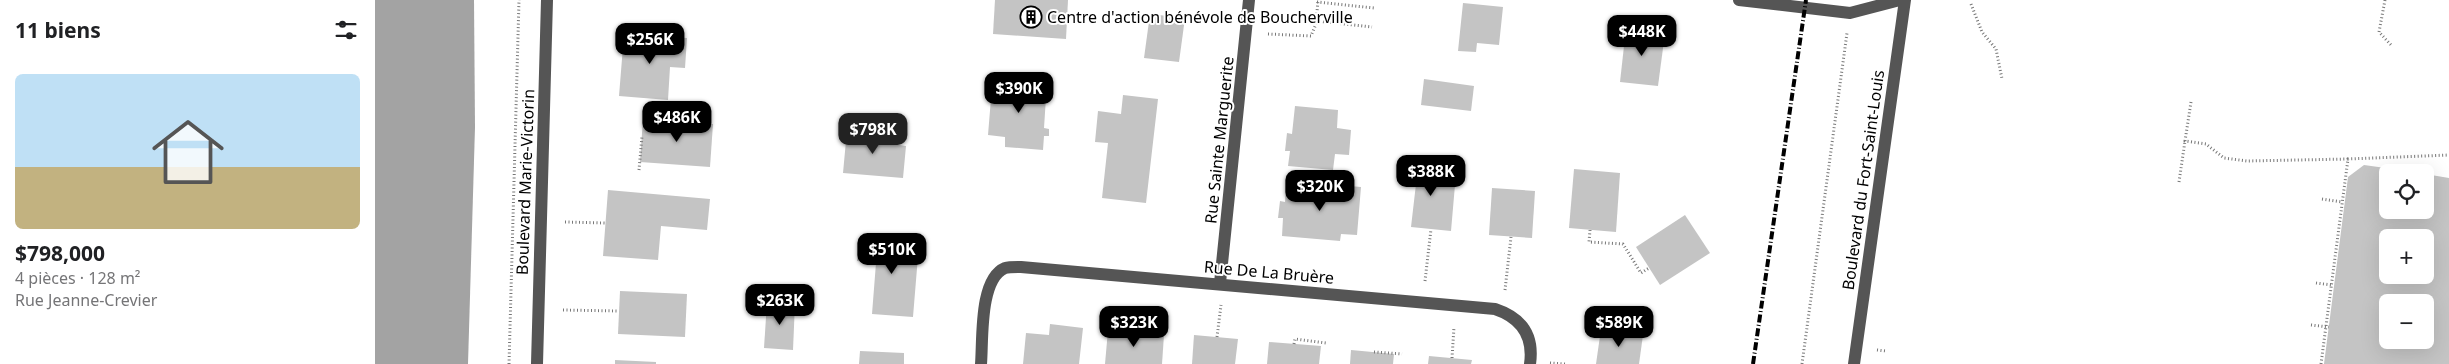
<!DOCTYPE html>
<html lang="fr">
<head>
<meta charset="utf-8">
<style>
  :root { --surface:#fff; --page:#f2f2f2; --text:#202124; --muted:#757577; --line:#e0e0e0; --accent:#000 }
  body { margin:0; font-family:"Noto Sans",sans-serif; background:var(--page); color:var(--text); height:100vh; display:flex; flex-direction:column; font-size:19px; white-space:nowrap }
  * { box-sizing:border-box; margin:0 }
  p { font-size:16px; color:var(--muted) }
  .icon { flex:none; width:28px; height:28px; fill:none; stroke:currentColor; stroke-width:2; stroke-linecap:round; stroke-linejoin:round }
  .map { position:relative; flex:1; overflow:hidden }
  .side { display:flex; flex-direction:column; background:var(--surface); width:375px }
  .side>* { flex:none }
  .fabs { position:absolute; left:2004px; top:164px; display:grid; gap:10px }
  .fabs a { display:grid; place-items:center; width:55px; height:55px; border-radius:8px; background:var(--surface); box-shadow:0 5px 20px #0002; font-size:25px }
  .price { position:absolute; translate:-50% -42px; padding:0 11px; border-radius:10px; background:var(--accent); color:#fff; font-size:16px; line-height:32px; filter:drop-shadow(0 1px 2px #0008) }
  .price::after { content:''; position:absolute; left:50%; top:30px; width:15px; height:11px; margin-left:-8px; background:inherit; clip-path:polygon(0 0,100% 0,50% 100%) }
  .price.selected { background:#222; color:#fff }
  ul { padding:0; list-style:none }
  li { display:grid; align-content:center; gap:10px; height:265px; padding:0 15px }
  li+li { border-top:1px solid var(--line) }
  li span { display:grid; place-items:center; height:155px; border-radius:8px; color:#555 }
  li>.icon { margin-inline-start:auto }
  span .icon { width:90px; height:90px; fill:#fffc; stroke-width:1 }
  li b { font-size:21px }
  h2 { display:flex; justify-content:space-between; align-items:center; height:60px; padding:0 15px; font-size:21px }
  main { display:flex; flex:1; min-height:0 }
  .map>svg:first-child { display:block }
  .water { fill:#a3a3a3 }
  .building { fill:#c4c4c4; fill-rule:evenodd }
  .lines { fill:none; stroke-linecap:round; stroke-linejoin:round }
  .path { stroke:#777; stroke-width:3; stroke-dasharray:1 2.5; stroke-linecap:butt }
  .minor { stroke:#555; stroke-width:12 }
  .rail { stroke:#000; stroke-width:4; stroke-dasharray:8 2.5 1 2.5; stroke-linecap:butt }
  .labels { text-anchor:middle; dominant-baseline:central; stroke-width:4; stroke-linejoin:round; paint-order:stroke }
  .poi-label { font-size:16px; fill:#000; stroke:#fff; text-anchor:start }
  .street-label { font-size:16px; fill:#000; stroke:#fff }
</style>
</head>
<body>
<main>
<section class="side">
<h2>11 biens<svg class="icon" aria-label="filters" viewBox="0 0 24 24"><path d="M4 7h16M4 17h16"/><circle cx="9" cy="7" r="2"/><circle cx="15" cy="17" r="2"/></svg></h2>
<ul>
<li><span style="background:linear-gradient(#bfe0f5 60%,#c2b280 0)"><svg class="icon" aria-label="home" viewBox="0 0 24 24"><path d="M3 11l9-7 9 7M6 9v11h12V9"/></svg></span><div><b>$798,000</b><p>4 pièces · 128 m²</p><p>Rue Jeanne-Crevier</p></div></li>
</ul>
</section>
<div class="map">
<svg width="2074" height="364" viewBox="0 0 2074 364">
  <rect width="100%" height="100%" fill="#fff"/>
  <path class="water" d="M0 0H99L100 127 93 364H0Z"/>
  <g class="building">
    <path d="M620 0H693L691 39 618 34Z"/>
    <path d="M1088 3 1128 7 1124 45 1102 43 1101 52 1083 51Z"/>
    <path d="M775 14 810 18 804 62 769 58Z"/>
    <path d="M1251 28 1290 33 1283 86 1245 82Z"/>
    <path d="M249 34 312 38 310 68 295 67 293 100 244 96Z"/>
    <path d="M1049 79 1099 86 1096 111 1046 105Z"/>
    <path d="M630 80 672 82 669 128 674 129V136H669L668 150 630 147V137L613 135 617 86 629 87Z"/>
    <path d="M748 95 783 99 771 203 727 198 733 143 720 142 723 111 746 114Z"/>
    <path d="M920 106 963 110 962 128 976 130 974 155 960 154 958 170 913 166 915 151H910L912 133 917 134Z"/>
    <path d="M268 119 338 124 335 167 265 162Z"/>
    <path d="M472 130 508 134 517 144 531 146 528 178 468 173Z"/>
    <path d="M1039 155 1062 157 1059 183 1080 185 1076 231 1036 227 1041 184 1036 183Z"/>
    <path d="M1989 165 2032 171 2012 172V210H2050V174L2074 178V364H1949L1973 177ZM2012 238H2050V275H2012ZM2012 302H2050V340H2012Z"/>
    <path d="M1199 169 1245 173 1241 232 1194 228Z"/>
    <path d="M911 184 963 189V185L986 187 982 235 966 234 965 241 907 236 908 218H903L905 201 910 202Z"/>
    <path d="M1117 188 1160 191 1157 238 1114 235Z"/>
    <path d="M233 190 335 199 332 230 286 226 283 260 228 256Z"/>
    <path d="M1310 215 1335 253 1285 285 1261 247Z"/>
    <path d="M484 239 544 244 538 317 497 314 501 263 482 261Z"/>
    <path d="M245 291 312 294 310 337 243 334Z"/>
    <path d="M392 302 420 303 418 350 389 348Z"/>
    <path d="M675 324 708 328 704 364H648L651 333 674 335Z"/>
    <path d="M1226 329 1268 335 1264 364H1221Z"/>
    <path d="M733 330 789 335 787 364H730Z"/>
    <path d="M819 335 863 339 860 364H817Z"/>
    <path d="M894 342 946 346 944 364H892Z"/>
    <path d="M976 350 1019 354 1018 364H975Z"/>
    <path d="M485 351 529 353V364H484Z"/>
    <path d="M1054 356 1097 360 1096 364H1053Z"/>
    <path d="M240 360 281 362V364H240Z"/>
  </g>
  <g class="lines">
    <g class="path">
      <path d="M2010 0 2004 32 2017 46"/>
      <path d="M942 2 999 8"/>
      <path d="M1596 4 1607 32 1621 49 1627 79"/>
      <path d="M941 21 997 27"/>
      <path d="M893 34 936 36 941 24 943 0"/>
      <path d="M1816 102 1810 141 1831 144 1849 158 1872 161 1973 159"/>
      <path d="M264 170 267 136"/>
      <path d="M1804 182 1810 141"/>
      <path d="M1947 199 1967 202"/>
      <path d="M190 222 230 223"/>
      <path d="M1215 230 1214 242 1248 244 1266 273 1274 268"/>
      <path d="M1050 281 1056 229"/>
      <path d="M1941 283 1957 285"/>
      <path d="M1130 290 1136 237"/>
      <path d="M188 310 244 311"/>
      <path d="M1936 325 1954 327"/>
      <path d="M842 337 846 305"/>
      <path d="M919 344 920 339 951 343"/>
      <path d="M1502 350 1511 351"/>
      <path d="M999 352 1027 354"/>
      <path d="M1077 358 1079 327"/>
      <path d="M1175 363 1190 364"/>
      <path d="M134 364 144 0"/>
      <path d="M1427 364 1472 33"/>
      <path d="M1946 364 1973 159 2074 155"/>
    </g>
    <g class="minor">
      <path d="M1364 0 1475 13 1525 0"/>
      <path d="M845 283 874 0"/>
      <path d="M162 364 172 0"/>
      <path d="M606 364C608 340 604 279 630 268 634 267 641 267 646 267L1120 309C1147 318 1159 336 1155 364"/>
      <path d="M1479 364 1530 0"/>
    </g>
    <path class="rail" d="M1378 364 1431 0"/>
  </g>
  <defs>
    <g id="building-ring" transform="scale(1.125)"><circle r="9.5" fill="#fff" stroke="#000" stroke-width="1.5"/><path d="M-4-6H4V6H1V3H-1V6H-4ZM-2.5-4.3h1.7v1.8h-1.7ZM.8-4.3h1.7v1.8H.8ZM-2.5-1h1.7V.8h-1.7ZM.8-1h1.7V.8H.8Z" fill="#000"/></g>
  </defs>
  <g fill-rule="evenodd">
    <use href="#building-ring" x="656" y="17"/>
  </g>
  <g class="labels">
    <g class="poi-label">
      <text x="672" y="17">Centre d'action bénévole de Boucherville</text>
    </g>
    <g class="street-label">
      <text transform="translate(844 140) rotate(-84)">Rue Sainte Marguerite</text>
      <text transform="translate(1488 180) rotate(-82)">Boulevard du Fort-Saint-Louis</text>
      <text transform="translate(150 182) rotate(-88)">Boulevard Marie-Victorin</text>
      <text transform="translate(894 272) rotate(5)">Rue De La Bruère</text>
    </g>
  </g>
</svg>
<div class="fabs">
<a><svg class="icon" aria-label="locate" viewBox="0 0 24 24"><circle cx="12" cy="12" r="6"/><path d="M12 2v4M12 18v4M2 12h4M18 12h4"/></svg></a>
<a>+</a>
<a>−</a>
</div>
<b class="price" style="left:1267px;top:57px">$448K</b>
<b class="price" style="left:275px;top:65px">$256K</b>
<b class="price" style="left:644px;top:114px">$390K</b>
<b class="price" style="left:302px;top:143px">$486K</b>
<b class="price selected" style="left:498px;top:155px">$798K</b>
<b class="price" style="left:1056px;top:197px">$388K</b>
<b class="price" style="left:945px;top:212px">$320K</b>
<b class="price" style="left:517px;top:275px">$510K</b>
<b class="price" style="left:405px;top:326px">$263K</b>
<b class="price" style="left:759px;top:348px">$323K</b>
<b class="price" style="left:1244px;top:348px">$589K</b>
</div>
</main>
</body>
</html>
